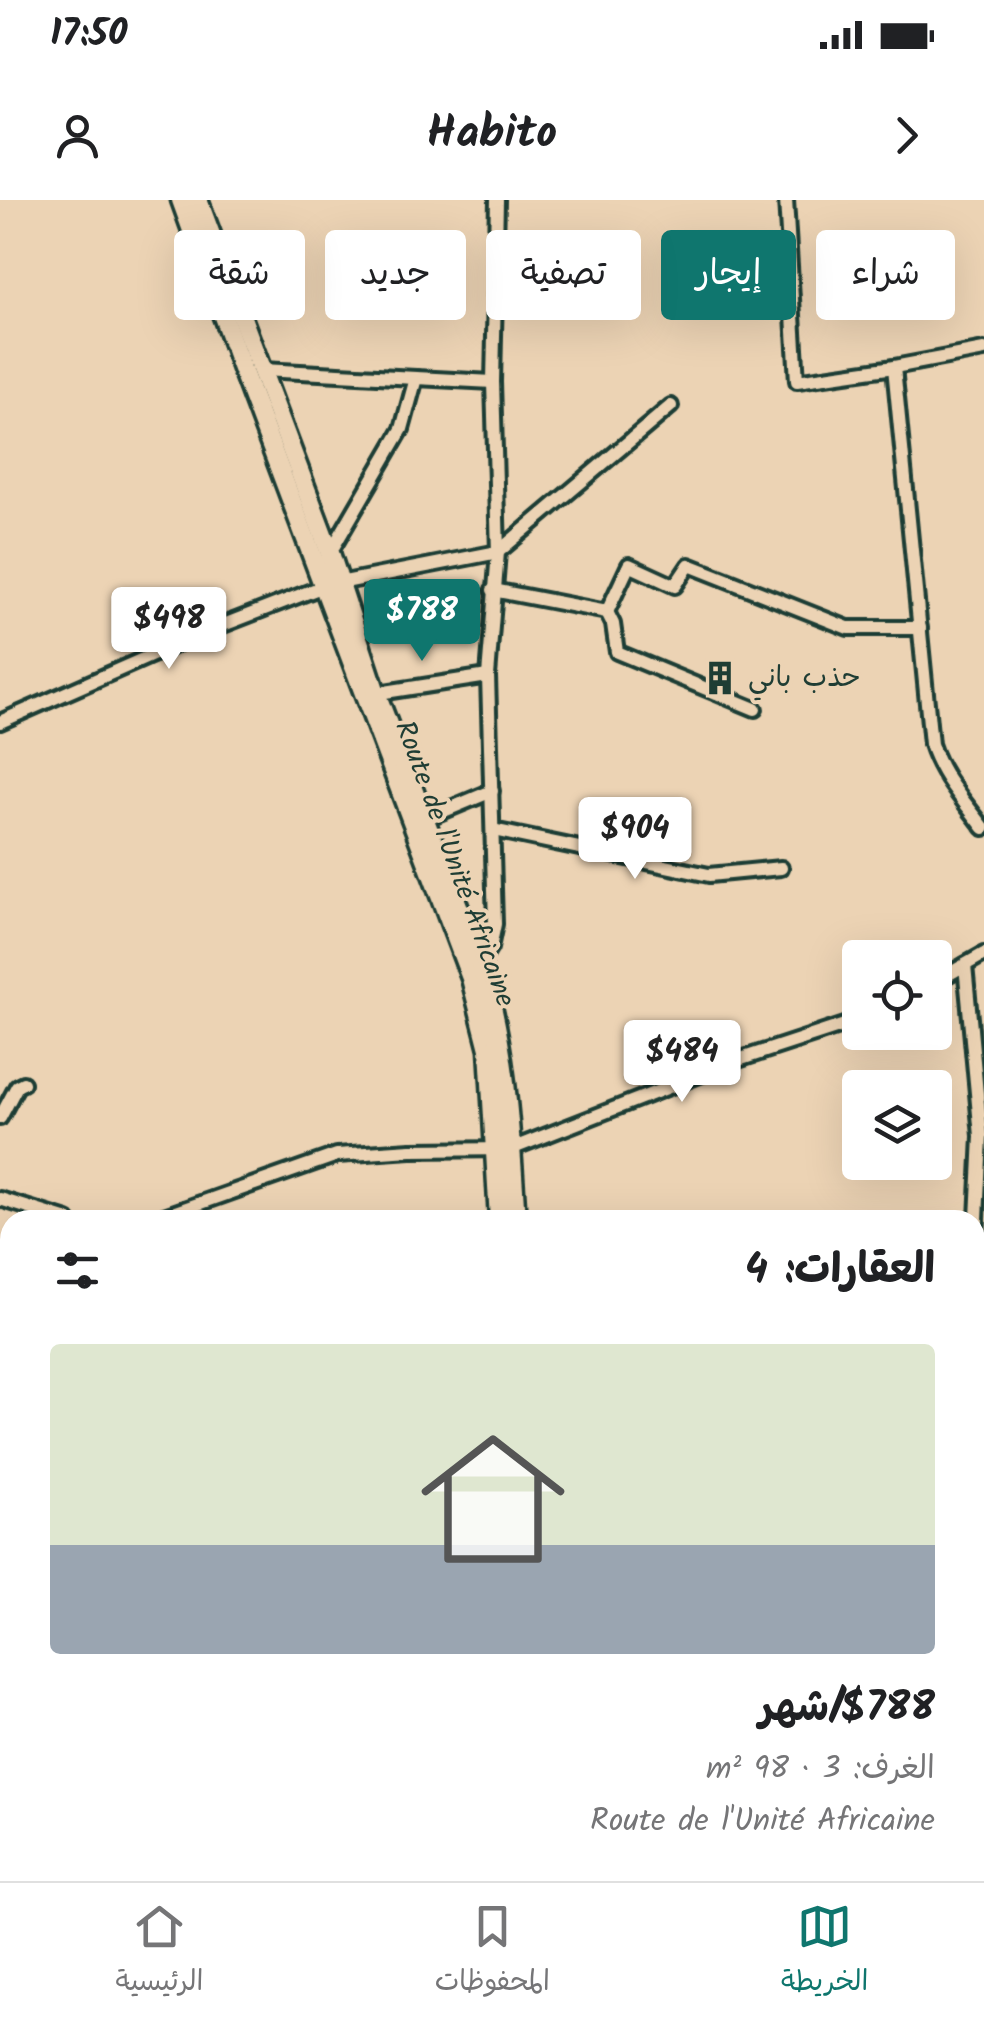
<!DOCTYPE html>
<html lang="ar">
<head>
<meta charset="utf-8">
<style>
  :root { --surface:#fff; --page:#f2f2f2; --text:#202124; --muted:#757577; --line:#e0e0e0; --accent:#0f766e }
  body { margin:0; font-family:Kalam,"Playpen Sans Arabic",sans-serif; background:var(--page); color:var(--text); direction:rtl; height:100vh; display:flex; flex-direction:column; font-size:38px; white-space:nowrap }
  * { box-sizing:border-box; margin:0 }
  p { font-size:32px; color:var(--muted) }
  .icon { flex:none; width:55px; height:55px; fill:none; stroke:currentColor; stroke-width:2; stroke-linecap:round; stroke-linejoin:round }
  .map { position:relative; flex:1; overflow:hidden; direction:ltr }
  .details { position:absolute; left:0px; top:1010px; width:985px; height:672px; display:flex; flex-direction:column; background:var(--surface); border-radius:30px 30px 0 0; box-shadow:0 10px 40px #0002; direction:rtl }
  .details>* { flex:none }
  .banner { position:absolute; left:30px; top:30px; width:925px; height:90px; direction:rtl; display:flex; gap:20px }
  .buttons { position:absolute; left:842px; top:740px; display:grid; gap:20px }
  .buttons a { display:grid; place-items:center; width:110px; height:110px; border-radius:10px; background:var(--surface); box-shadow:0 10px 40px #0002; font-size:50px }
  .price { position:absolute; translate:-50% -85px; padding:0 22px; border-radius:10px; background:#fff; color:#222; font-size:32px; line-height:65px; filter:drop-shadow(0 2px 5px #0008) }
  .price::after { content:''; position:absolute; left:50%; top:60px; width:30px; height:22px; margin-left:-15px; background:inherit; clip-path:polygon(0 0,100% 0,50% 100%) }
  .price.selected { background:var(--accent); color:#fff }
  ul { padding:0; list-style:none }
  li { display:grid; align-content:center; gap:20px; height:530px; padding:0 50px }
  li span { display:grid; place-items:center; height:310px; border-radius:10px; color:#555 }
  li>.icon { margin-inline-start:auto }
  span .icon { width:180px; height:180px; fill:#fffc; stroke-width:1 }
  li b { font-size:42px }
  h2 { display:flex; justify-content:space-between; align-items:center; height:120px; padding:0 50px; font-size:42px }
  .chip { padding:0 35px; border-radius:10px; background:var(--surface); box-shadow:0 10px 40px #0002; font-size:35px; line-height:90px }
  .chip.selected { background:var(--accent); color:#fff }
  .status { display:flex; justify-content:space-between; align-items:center; height:70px; padding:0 50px; background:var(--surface); direction:ltr }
  .status svg { height:28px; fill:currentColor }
  header { display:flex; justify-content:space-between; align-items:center; height:130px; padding:0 50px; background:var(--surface); font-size:45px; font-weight:600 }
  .tab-bar { display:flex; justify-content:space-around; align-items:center; height:140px; border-top:2px solid var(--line); background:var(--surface); font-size:28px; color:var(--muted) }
  .tab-bar a { display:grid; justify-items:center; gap:5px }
  .tab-bar .selected { color:var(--accent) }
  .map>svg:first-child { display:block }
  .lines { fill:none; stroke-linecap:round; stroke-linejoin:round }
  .street-casing { stroke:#1f3d34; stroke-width:20 }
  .secondary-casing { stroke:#1f3d34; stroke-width:25 }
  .street { stroke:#ecd3b4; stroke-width:12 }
  .secondary { stroke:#ecd3b4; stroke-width:18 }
  .labels { text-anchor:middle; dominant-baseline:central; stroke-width:8; stroke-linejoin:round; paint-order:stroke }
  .poi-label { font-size:28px; fill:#1f3d34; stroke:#ecd3b4; text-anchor:start }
  .street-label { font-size:28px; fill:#1f3d34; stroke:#ecd3b4 }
</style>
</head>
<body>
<div class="status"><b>17:50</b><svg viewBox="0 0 49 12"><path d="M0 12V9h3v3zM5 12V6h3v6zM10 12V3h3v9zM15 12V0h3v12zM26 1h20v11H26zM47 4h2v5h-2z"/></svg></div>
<header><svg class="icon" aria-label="forward" viewBox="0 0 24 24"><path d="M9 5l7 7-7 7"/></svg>Habito<svg class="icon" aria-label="person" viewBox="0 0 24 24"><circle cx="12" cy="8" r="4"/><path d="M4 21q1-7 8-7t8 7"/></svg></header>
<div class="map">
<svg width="984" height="1681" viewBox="0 0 984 1681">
  <rect width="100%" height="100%" fill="#ecd3b4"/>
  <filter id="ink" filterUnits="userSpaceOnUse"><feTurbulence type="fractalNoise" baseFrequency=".01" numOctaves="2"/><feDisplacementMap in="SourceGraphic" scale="20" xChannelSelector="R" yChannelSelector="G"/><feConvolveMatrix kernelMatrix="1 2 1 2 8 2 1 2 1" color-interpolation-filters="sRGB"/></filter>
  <g filter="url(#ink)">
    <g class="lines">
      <g class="street-casing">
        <g id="street">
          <path d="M786 0 797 181 894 167 984 150"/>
          <path d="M894 167 931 544C941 576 964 601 984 628"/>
          <path d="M262 170 493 182"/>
          <path d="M327 358 402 229 416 178"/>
          <path d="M493 390 607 412 629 365 675 386 689 365 848 428H920"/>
          <path d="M607 412 613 424 617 452 755 509"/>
          <path d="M372 494 488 476"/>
          <path d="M0 522 200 434 324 386 498 352 671 206"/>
          <path d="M420 621 492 591"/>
          <path d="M493 630 709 675 781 668"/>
          <path d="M965 765 981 936 975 1060"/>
          <path d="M478 767 490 748 495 724 488 476 498 352 493 182 497 0"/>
          <path d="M935 782 984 754"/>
          <path d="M0 918 17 886 23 883"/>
          <path d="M0 999 68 1020"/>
          <path d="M153 1020 337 955 411 950 511 949 738 860 860 820"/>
          <path d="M975 1073 984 1081"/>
          <path d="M975 1216 984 1217"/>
          <path d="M0 1374 10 1384"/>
          <path d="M223 1672 226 1681"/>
          <path d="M384 1681V1672"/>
        </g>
      </g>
      <g class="secondary-casing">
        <g id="secondary">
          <path d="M181 0 242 169 471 778 489 849 499 1020"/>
          <path d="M198 0 330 353 376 493 480 763C507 846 510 933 516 1020"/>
          <path d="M568 1672 570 1681"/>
          <path d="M584 1672 586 1681"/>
        </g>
      </g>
      <use href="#street" class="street"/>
      <use href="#secondary" class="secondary"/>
    </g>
  </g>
  <defs>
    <g id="building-bare" transform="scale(2.7)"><path d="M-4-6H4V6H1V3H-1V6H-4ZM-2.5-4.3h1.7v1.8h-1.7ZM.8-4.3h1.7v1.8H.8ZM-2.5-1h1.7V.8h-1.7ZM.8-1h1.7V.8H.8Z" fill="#1f3d34" stroke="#ecd3b4" stroke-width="2.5" paint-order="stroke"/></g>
  </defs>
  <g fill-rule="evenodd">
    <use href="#building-bare" x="720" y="478"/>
  </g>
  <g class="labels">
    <g class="poi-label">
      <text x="748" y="478">حذب باني</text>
    </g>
    <g class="street-label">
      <text transform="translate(454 664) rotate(70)">Route de l'Unité Africaine</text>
    </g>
  </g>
</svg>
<div class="buttons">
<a><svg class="icon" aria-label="locate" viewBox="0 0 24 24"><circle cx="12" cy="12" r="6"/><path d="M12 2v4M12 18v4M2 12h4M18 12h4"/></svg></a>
<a><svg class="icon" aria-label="layers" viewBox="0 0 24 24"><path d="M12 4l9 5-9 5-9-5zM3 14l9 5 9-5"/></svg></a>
</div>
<b class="price selected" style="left:422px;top:464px">$788</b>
<b class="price" style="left:169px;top:472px">$498</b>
<b class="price" style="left:635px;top:682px">$904</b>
<b class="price" style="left:682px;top:905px">$484</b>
<div class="banner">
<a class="chip">شراء</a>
<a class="chip selected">إيجار</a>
<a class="chip">تصفية</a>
<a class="chip">جديد</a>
<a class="chip">شقة</a>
</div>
<section class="details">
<h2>العقارات: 4<svg class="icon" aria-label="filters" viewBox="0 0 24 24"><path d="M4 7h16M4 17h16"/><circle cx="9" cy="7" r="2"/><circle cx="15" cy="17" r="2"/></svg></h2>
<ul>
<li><span style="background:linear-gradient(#dfe7d0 65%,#9aa5b1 0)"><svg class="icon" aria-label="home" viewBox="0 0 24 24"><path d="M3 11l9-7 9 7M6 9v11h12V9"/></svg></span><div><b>$788/شهر</b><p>الغرف: 3 · 98 m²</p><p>Route de l'Unité Africaine</p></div></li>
</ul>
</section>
</div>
<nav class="tab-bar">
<a class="selected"><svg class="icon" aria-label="map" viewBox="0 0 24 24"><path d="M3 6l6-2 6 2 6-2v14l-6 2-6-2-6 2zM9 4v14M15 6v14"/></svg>الخريطة</a>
<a><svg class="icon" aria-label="saved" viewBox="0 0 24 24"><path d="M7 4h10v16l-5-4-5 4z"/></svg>المحفوظات</a>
<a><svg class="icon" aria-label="home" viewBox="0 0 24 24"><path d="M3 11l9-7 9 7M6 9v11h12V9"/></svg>الرئيسية</a>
</nav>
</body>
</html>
